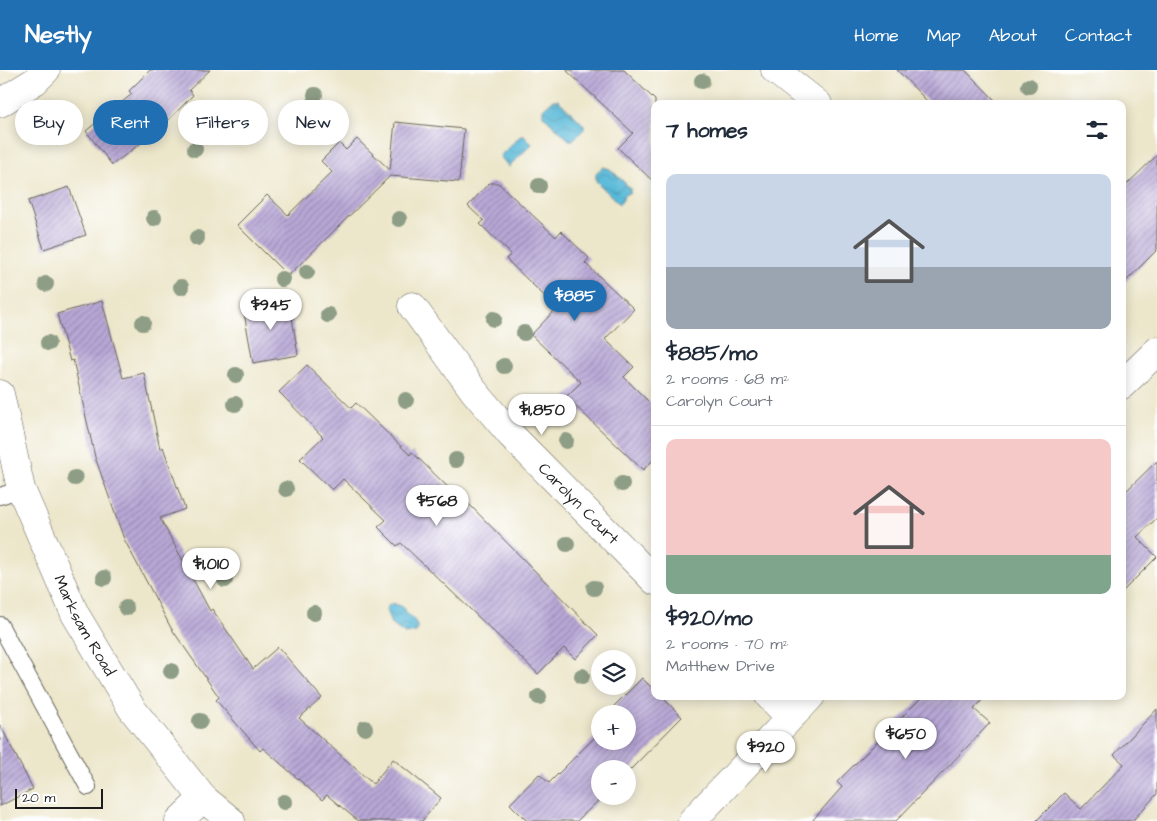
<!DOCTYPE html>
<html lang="en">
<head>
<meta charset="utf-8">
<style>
  :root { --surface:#fff; --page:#f6f6f7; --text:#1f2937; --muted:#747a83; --line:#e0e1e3; --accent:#1f6fb2 }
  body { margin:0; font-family:"Architects Daughter",sans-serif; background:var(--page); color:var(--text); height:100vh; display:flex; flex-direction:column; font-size:19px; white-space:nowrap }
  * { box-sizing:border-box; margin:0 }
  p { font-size:16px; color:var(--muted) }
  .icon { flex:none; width:28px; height:28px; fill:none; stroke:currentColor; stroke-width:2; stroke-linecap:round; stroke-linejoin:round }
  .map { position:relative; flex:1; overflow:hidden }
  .side { position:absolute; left:651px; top:30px; width:475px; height:600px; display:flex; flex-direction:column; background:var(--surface); border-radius:10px; box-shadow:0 2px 12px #0003 }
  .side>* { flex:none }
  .top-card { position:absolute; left:15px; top:30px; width:475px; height:45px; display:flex; gap:10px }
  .buttons { position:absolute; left:591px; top:580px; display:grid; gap:10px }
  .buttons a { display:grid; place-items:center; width:45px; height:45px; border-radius:50%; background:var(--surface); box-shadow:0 2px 12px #0003; font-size:25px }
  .scale { position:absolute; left:15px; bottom:12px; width:88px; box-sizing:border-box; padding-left:5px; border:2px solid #1c1c1c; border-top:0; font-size:14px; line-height:18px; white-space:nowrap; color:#1c1c1c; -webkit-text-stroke:4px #fff; paint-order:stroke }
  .price { position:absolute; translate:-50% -42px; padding:0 11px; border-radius:18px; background:#fff; color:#222; font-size:16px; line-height:32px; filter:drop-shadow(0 1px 2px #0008) }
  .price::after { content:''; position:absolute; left:50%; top:30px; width:15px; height:11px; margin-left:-8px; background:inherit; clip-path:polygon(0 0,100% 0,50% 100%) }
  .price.on { background:var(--accent); color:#fff }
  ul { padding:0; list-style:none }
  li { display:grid; align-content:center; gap:10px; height:265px; padding:0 15px }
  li+li { border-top:1px solid var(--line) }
  li span { display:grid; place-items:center; height:155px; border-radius:10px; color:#555 }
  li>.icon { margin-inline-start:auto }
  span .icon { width:90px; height:90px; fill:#fffc; stroke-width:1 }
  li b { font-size:21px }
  h2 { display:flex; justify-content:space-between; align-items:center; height:60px; padding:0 15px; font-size:21px }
  .tag { padding:0 18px; border-radius:22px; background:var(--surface); box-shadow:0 2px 12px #0003; font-size:18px; line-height:45px }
  .tag.on { background:var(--accent); color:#fff }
  header { display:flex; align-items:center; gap:30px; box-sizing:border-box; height:70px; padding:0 25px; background:var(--accent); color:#fff }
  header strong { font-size:24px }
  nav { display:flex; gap:28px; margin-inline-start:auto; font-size:18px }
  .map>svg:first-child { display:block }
  .water { fill:url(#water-waves); stroke:#3a6a7a }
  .building { fill:url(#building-hatch) }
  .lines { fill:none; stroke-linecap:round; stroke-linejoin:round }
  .service-casing { stroke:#656359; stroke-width:18 }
  .minor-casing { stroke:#656359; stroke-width:29 }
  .service { stroke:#fff; stroke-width:16 }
  .minor { stroke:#fff; stroke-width:28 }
  .tree { fill:#8e9d85 }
  .labels { text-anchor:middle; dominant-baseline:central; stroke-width:4; stroke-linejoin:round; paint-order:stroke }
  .street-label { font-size:16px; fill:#1c1c1c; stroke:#fff }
</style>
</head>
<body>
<header>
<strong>Nestly</strong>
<nav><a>Home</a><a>Map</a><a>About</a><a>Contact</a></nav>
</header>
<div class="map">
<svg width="1157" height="751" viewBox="0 0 1157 751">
  <defs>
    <pattern id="water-waves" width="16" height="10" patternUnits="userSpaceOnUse" patternTransform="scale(1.25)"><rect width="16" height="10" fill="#59b9d8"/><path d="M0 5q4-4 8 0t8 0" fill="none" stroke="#4d9eb9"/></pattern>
    <pattern id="building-hatch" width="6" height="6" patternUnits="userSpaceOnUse" patternTransform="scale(1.25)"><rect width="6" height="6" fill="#b8a8d7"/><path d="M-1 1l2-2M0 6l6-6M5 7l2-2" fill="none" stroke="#9588ae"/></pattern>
  </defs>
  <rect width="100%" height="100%" fill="#fff"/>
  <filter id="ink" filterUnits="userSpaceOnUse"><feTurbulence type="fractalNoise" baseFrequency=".02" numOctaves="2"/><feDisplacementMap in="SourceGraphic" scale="10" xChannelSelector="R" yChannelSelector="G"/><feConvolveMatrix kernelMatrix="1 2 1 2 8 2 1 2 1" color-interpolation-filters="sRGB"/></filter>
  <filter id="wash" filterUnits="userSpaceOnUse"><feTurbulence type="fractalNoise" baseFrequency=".0096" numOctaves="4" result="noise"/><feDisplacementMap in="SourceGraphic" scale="20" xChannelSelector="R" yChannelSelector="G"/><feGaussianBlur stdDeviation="1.12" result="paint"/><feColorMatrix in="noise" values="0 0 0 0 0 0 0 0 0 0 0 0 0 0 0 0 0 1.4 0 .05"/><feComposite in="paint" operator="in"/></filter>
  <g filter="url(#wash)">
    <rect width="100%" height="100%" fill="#ece6ca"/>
    <g class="water">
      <path d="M553 30H558L584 55V59L573 70H569L543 45V39Z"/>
      <path d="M522 64 532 74 509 97 500 86Z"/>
      <path d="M603 97 610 99 630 118V122L623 126V130L619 134 596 111V104Z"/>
      <path d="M392 533 403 537C406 548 421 549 416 562L405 564 391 554 386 538Z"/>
    </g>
    <g id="blocks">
      <g class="building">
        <path d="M150 0H210L189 20 193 25 161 58 112 95 86 61 132 24 129 21Z"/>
        <path d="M566 0H624L655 30V113L618 78 633 63Z"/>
        <path d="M897 0H965L999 34H930Z"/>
        <path d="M395 52 464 59 459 112 390 106 288 206 237 155 267 125 288 145 332 102 321 91 339 73 346 80 357 69 390 100Z"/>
        <path d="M1157 85V180L1122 215V119Z"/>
        <path d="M489 113H498L556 167 561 161 589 188 585 193 634 239 605 269 634 297 624 307 655 338V388L643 400 566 327 581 312 531 265 557 238 506 189 511 184 480 154 484 151 468 136Z"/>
        <path d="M69 117 86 165 44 179 28 131Z"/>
        <path d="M289 229 298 285 253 293 243 237Z"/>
        <path d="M102 231 123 308 144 303 160 379 163 377 185 439 160 448 210 541 212 539 253 599 278 577 322 628 299 648 373 714 393 689 441 728 422 751H358L327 725 322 730 263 678 260 681 216 630 219 627 171 558 124 469 95 387 73 290 70 291 57 244Z"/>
        <path d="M307 295 351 338 356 333 410 385 412 382 459 428 461 426 598 565 575 589 564 578 538 604 401 473 397 476 378 457 386 450 343 409 332 420 300 389 323 367 279 322Z"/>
        <path d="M1157 391V448L1137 467 1157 487 1122 522V425Z"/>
        <path d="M642 608 655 621V626H661L682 647 628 702V699H600V726H603L577 751H527L510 734 539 704 549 713 600 662V671H628V644H618L620 642 614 636Z"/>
        <path d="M923 626H986L974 639 990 653 896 751H812L842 717 837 712Z"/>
        <path d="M1157 639V724L1132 751H1036L1064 723 1081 739 1124 694 1114 685Z"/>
        <path d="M0 655 33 719 0 736Z"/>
      </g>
    </g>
  </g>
  <g filter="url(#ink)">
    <use href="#blocks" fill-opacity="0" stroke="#656359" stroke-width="1"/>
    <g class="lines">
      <g class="service-casing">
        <g id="service">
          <path d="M0 426 21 419"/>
          <path d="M0 555 88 717"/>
        </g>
      </g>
      <g class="minor-casing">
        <g id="minor">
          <path d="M775 0 818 34"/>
          <path d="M0 33 35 11 46 0"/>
          <path id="s1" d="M412 236 474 321 511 365 655 511"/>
          <path d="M1122 315 1157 281"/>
          <path id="s2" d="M0 324 21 419 75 544 132 639 203 728 231 751"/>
          <path d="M769 626 790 647"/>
          <path d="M179 751 203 728"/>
          <path d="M692 751 811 626"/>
        </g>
      </g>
      <use href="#service" class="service"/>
      <use href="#minor" class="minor"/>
    </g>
    <g class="tree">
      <circle cx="702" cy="11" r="8"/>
      <circle cx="1029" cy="16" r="8"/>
      <circle cx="315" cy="25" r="8"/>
      <circle cx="195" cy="79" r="8"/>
      <circle cx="539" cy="116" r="8"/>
      <circle cx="154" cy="148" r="8"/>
      <circle cx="399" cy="149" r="8"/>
      <circle cx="197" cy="168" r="8"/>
      <circle cx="307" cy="202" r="8"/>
      <circle cx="282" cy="209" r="8"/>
      <circle cx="46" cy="214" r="8"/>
      <circle cx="181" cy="217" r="8"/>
      <circle cx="328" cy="245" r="8"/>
      <circle cx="494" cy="249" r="8"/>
      <circle cx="143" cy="253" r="8"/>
      <circle cx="524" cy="263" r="8"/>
      <circle cx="48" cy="273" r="8"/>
      <circle cx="504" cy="296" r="8"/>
      <circle cx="236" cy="305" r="8"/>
      <circle cx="406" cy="330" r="8"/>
      <circle cx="235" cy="334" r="8"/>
      <circle cx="566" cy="371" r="8"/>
      <circle cx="456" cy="390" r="8"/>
      <circle cx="75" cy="408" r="8"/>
      <circle cx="622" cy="414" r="8"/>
      <circle cx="286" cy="419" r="8"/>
      <circle cx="567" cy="474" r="8"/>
      <circle cx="104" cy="508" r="8"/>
      <circle cx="225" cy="510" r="8"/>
      <circle cx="594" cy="518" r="8"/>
      <circle cx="126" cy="538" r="8"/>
      <circle cx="314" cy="543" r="8"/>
      <circle cx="171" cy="601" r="8"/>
      <circle cx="582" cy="606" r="8"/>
      <circle cx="539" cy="627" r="8"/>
      <circle cx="200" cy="651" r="8"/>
      <circle cx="365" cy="658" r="8"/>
      <circle cx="284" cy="732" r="8"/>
    </g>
  </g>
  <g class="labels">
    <g class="street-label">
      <text stroke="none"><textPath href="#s1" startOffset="259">Carolyn Court</textPath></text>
      <text stroke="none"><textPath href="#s2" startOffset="248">Marksam Road</textPath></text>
    </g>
  </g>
</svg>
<div class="buttons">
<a><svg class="icon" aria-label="layers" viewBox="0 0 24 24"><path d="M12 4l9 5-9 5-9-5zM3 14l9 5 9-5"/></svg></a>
<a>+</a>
<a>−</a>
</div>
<div class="scale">20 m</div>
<b class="price on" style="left:575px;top:252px">$885</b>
<b class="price" style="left:271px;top:261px">$945</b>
<b class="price" style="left:542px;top:366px">$1,850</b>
<b class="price" style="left:437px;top:457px">$568</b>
<b class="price" style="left:211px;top:520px">$1,010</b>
<b class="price" style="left:906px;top:690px">$650</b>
<b class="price" style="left:766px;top:703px">$920</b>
<div class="top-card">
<a class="tag">Buy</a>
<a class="tag on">Rent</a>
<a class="tag">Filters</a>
<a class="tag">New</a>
</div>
<section class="side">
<h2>7 homes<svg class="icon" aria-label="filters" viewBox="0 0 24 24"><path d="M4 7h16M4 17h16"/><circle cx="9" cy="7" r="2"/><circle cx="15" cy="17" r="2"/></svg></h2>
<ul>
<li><span style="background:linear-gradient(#c9d6e8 60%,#9aa5b1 0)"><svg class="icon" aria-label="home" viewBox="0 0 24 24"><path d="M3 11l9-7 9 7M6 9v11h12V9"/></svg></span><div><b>$885/mo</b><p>2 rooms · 68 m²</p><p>Carolyn Court</p></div></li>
<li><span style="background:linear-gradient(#f6c9c9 75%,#7fa58c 0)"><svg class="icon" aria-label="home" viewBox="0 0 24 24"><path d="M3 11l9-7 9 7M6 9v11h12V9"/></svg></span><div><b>$920/mo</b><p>2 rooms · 70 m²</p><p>Matthew Drive</p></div></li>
</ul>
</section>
</div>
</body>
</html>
